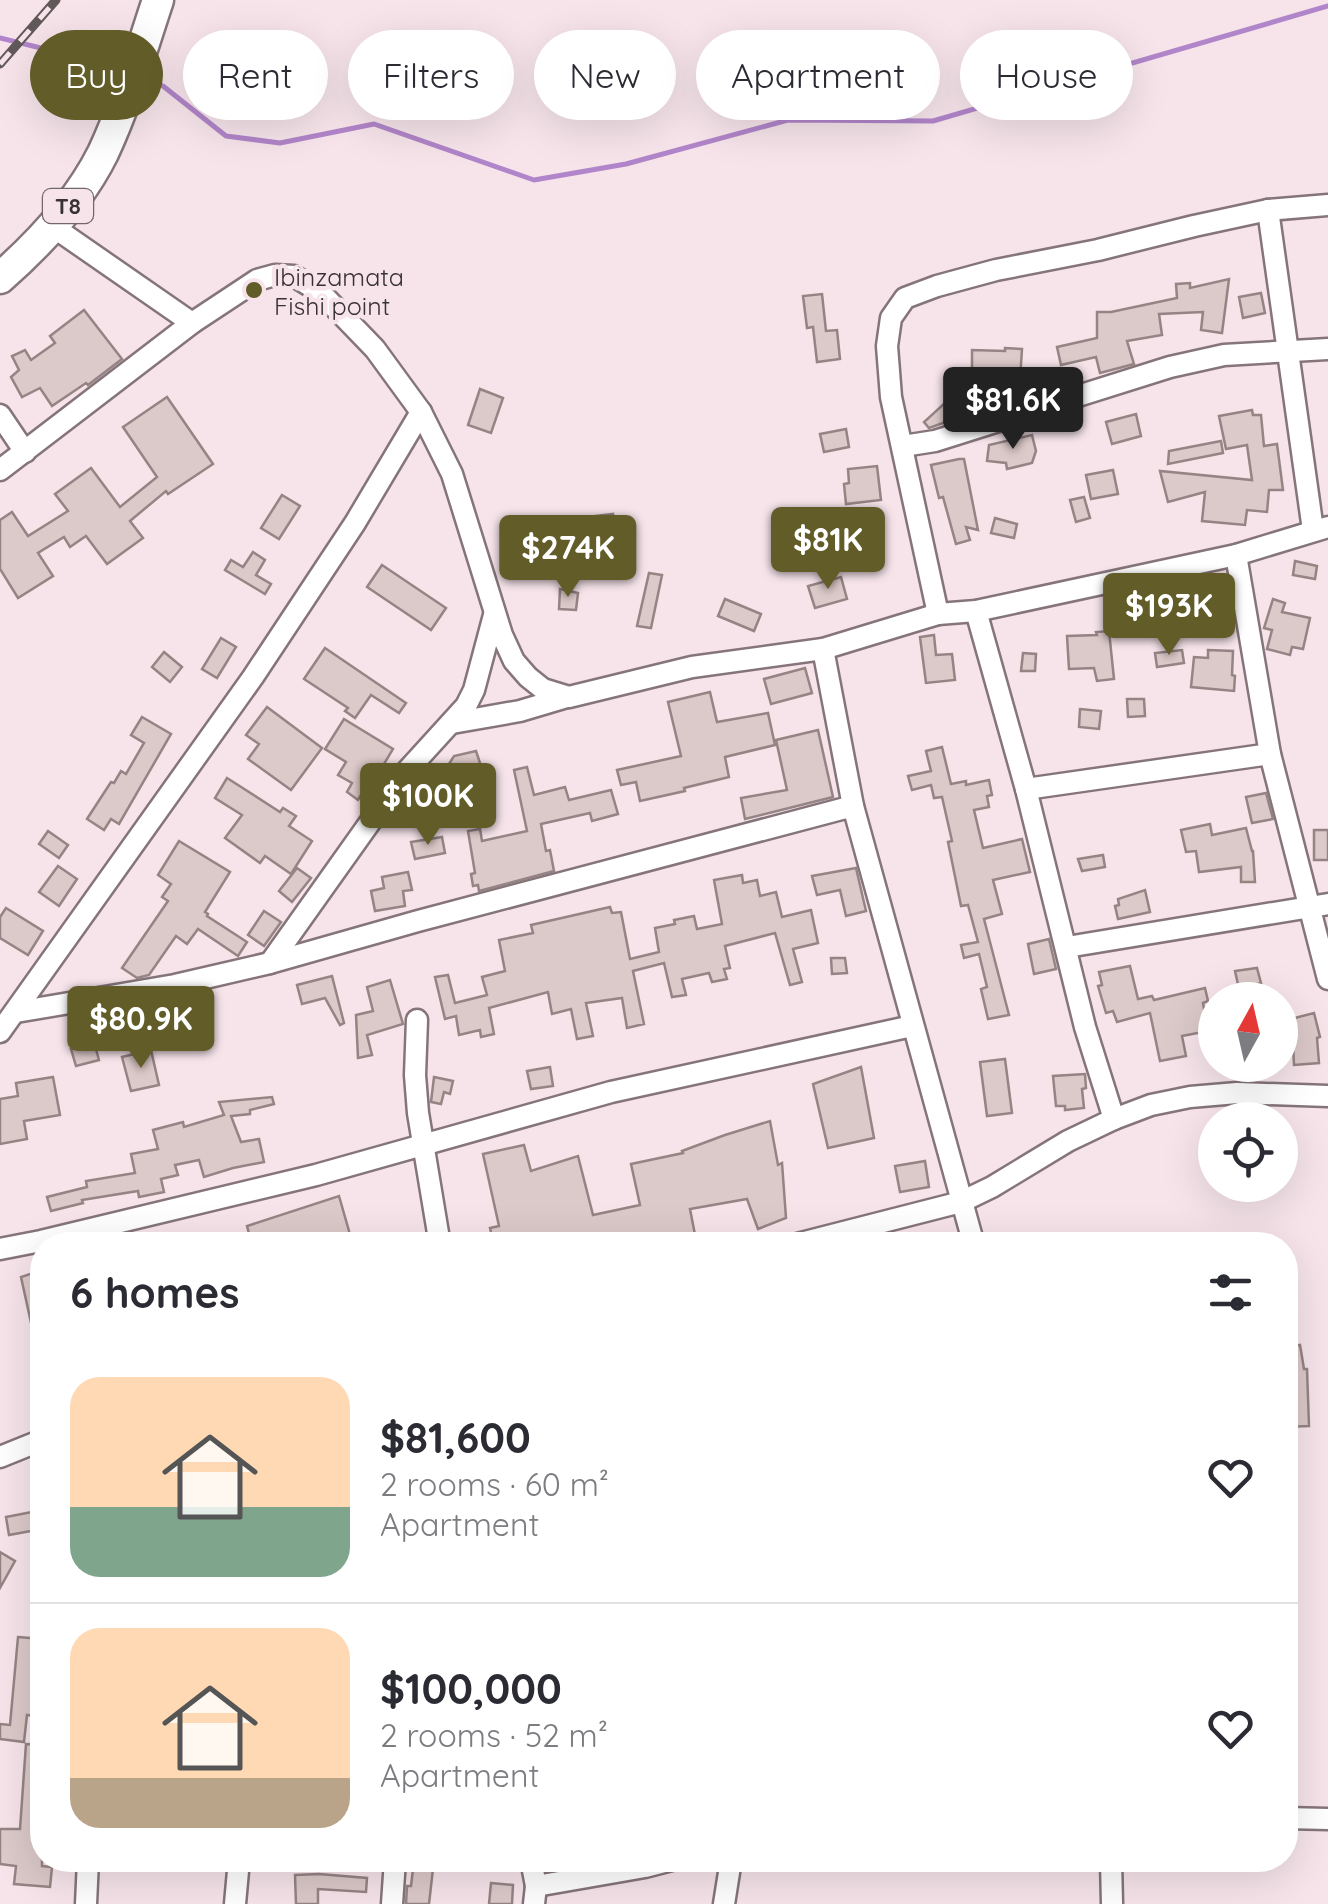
<!DOCTYPE html>
<html lang="en">
<head>
<meta charset="utf-8">
<style>
  :root { --surface:#fff; --page:#f7f7f7; --text:#2b2b33; --muted:#7c7c81; --line:#e1e1e2; --accent:#625c28 }
  body { margin:0; font-family:Quicksand,sans-serif; background:var(--page); color:var(--text); height:100vh; display:flex; flex-direction:column; font-size:38px; white-space:nowrap }
  * { box-sizing:border-box; margin:0 }
  p { font-size:32px; color:var(--muted) }
  .icon { flex:none; width:55px; height:55px; fill:none; stroke:currentColor; stroke-width:2; stroke-linecap:round; stroke-linejoin:round }
  .map { position:relative; flex:1; overflow:hidden }
  .drawer { position:absolute; left:30px; top:1232px; width:1268px; height:640px; display:flex; flex-direction:column; background:var(--surface); border-radius:40px; box-shadow:0 10px 40px #0002 }
  .drawer>* { flex:none }
  .top-card { position:absolute; left:30px; top:30px; width:1270px; height:90px; display:flex; gap:20px }
  .needle { width:65px; rotate:8deg }
  .buttons { position:absolute; left:1198px; top:982px; display:grid; gap:20px }
  .buttons a { display:grid; place-items:center; width:100px; height:100px; border-radius:50%; background:var(--surface); box-shadow:0 10px 40px #0002; font-size:50px }
  .price { position:absolute; translate:-50% -85px; padding:0 22px; border-radius:10px; background:var(--accent); color:#fff; font-size:32px; line-height:65px; filter:drop-shadow(0 2px 5px #0008) }
  .price::after { content:''; position:absolute; left:50%; top:60px; width:30px; height:22px; margin-left:-15px; background:inherit; clip-path:polygon(0 0,100% 0,50% 100%) }
  .price.current { background:#222; color:#fff }
  ul { padding:0; list-style:none }
  li { display:flex; align-items:center; gap:30px; height:250px; padding:0 40px }
  li+li { border-top:2px solid var(--line) }
  li span { display:grid; place-items:center; flex:none; width:280px; height:200px; border-radius:30px; color:#555 }
  li>.icon { margin-inline-start:auto }
  span .icon { width:120px; height:120px; fill:#fffc; stroke-width:1 }
  li b { font-size:42px }
  h2 { display:flex; justify-content:space-between; align-items:center; height:120px; padding:0 40px; font-size:42px }
  .chip { padding:0 35px; border-radius:45px; background:var(--surface); box-shadow:0 10px 40px #0002; font-size:35px; line-height:90px }
  .chip.current { background:var(--accent); color:#fff }
  .map>svg:first-child { display:block }
  .lines { fill:none; stroke-linecap:round; stroke-linejoin:round }
  .stream { stroke:#b185c9; stroke-width:5 }
  .building { fill:#dcc9c9; stroke:#958484; stroke-width:2.5 }
  .minor-casing { stroke:#85757a; stroke-width:25 }
  .highway-casing { stroke:#85757a; stroke-width:35 }
  .minor { stroke:#fff; stroke-width:20 }
  .highway { stroke:#fff; stroke-width:30 }
  .rail-casing { stroke:#61585a; stroke-width:9 }
  .rail { stroke:#f6e4ea; stroke-width:5; stroke-dasharray:15; stroke-linecap:butt }
  .poi-dot { fill:#625c28; stroke:#f6e4ea; stroke-width:4 }
  .labels { text-anchor:middle; dominant-baseline:central; stroke-width:9; stroke-linejoin:round; paint-order:stroke }
  .shield { fill:#f6e4ea; stroke:#72676b; stroke-width:2.5 }
  .shield-label { font-size:22px; font-weight:bold; fill:#393234 }
  .poi-label { font-size:25px; fill:#393234; stroke:#f6e4ea; text-anchor:start }
</style>
</head>
<body>
<div class="map">
<svg width="1328" height="1904" viewBox="0 0 1328 1904">
  <rect width="100%" height="100%" fill="#f6e4ea"/>
  <g class="lines">
    <g class="stream">
      <path d="M0 38 65 54 122 73"/>
      <path d="M142 79 163 86 226 136 280 143 374 124 534 180 626 164 788 120 933 121 1328 6"/>
    </g>
  </g>
  <g class="building">
    <path d="M1229 279 1222 333 1201 330 1203 312 1159 314 1162 335 1127 341 1134 364 1100 373 1096 357 1061 365 1057 347 1097 338V312H1111L1177 298 1176 284 1190 283V288Z"/>
    <path d="M1261 293 1265 313 1243 318 1239 297Z"/>
    <path d="M822 294 826 331 837 330 840 359 817 362 813 327 807 328 803 296Z"/>
    <path d="M84 310 122 359 88 385 86 383 52 406 40 388 22 397 11 377 19 370 12 356 25 350 31 360 55 343 50 336Z"/>
    <path d="M1005 348 1022 349 1020 380 1036 383 1034 395 1012 392 992 395H972V350L1005 351Z"/>
    <path d="M480 389 503 398 491 433 468 425Z"/>
    <path d="M167 397 213 464 168 494 166 491 130 521 143 538 107 564 86 536 70 547 64 537 38 553 53 576 18 598 0 569V520L12 512 28 536 68 511 55 494 91 468 120 507 157 477 123 427Z"/>
    <path d="M947 401 960 417 929 428 924 422Z"/>
    <path d="M1252 410 1253 415H1261L1264 446 1277 444 1283 490H1269L1267 512 1247 510 1245 525 1202 521 1205 492 1168 502 1160 471 1252 480 1247 445 1226 449 1219 416Z"/>
    <path d="M1136 414 1141 436 1112 444 1106 422Z"/>
    <path d="M846 429 849 447 824 452 820 434Z"/>
    <path d="M1032 435 1036 451 1032 463 1007 469 1006 463 987 461 989 445Z"/>
    <path d="M1221 441 1223 453 1168 464 1169 451Z"/>
    <path d="M959 459H964L978 530 966 527 970 540 956 544 943 497 939 498 931 465Z"/>
    <path d="M877 466 881 500 846 504 844 484 849 483 848 469Z"/>
    <path d="M1113 470 1118 494 1091 499 1086 475Z"/>
    <path d="M282 495 300 506 279 539 261 528Z"/>
    <path d="M1084 497 1090 518 1076 522 1070 500Z"/>
    <path d="M613 514 620 574 603 576 595 516Z"/>
    <path d="M995 518 1017 524 1014 538 991 533Z"/>
    <path d="M852 524 875 525 877 536 856 540Z"/>
    <path d="M253 552 265 560 256 575 271 584 265 594 225 570 231 560 243 567Z"/>
    <path d="M562 557 580 558 578 579 560 581Z"/>
    <path d="M1295 561 1317 566 1315 579 1293 575Z"/>
    <path d="M382 565 446 608 431 630 367 587Z"/>
    <path d="M649 573 662 575 651 628 637 626Z"/>
    <path d="M841 577 847 599 815 608 808 586Z"/>
    <path d="M560 589 578 593 576 610 559 609Z"/>
    <path d="M725 599 761 614 754 631 718 616Z"/>
    <path d="M1273 599 1285 603 1282 612 1310 618 1303 649 1292 647 1290 655 1267 649 1272 630 1264 628Z"/>
    <path d="M1109 631 1114 679 1097 681 1094 668 1069 669 1067 636 1097 635 1096 632Z"/>
    <path d="M934 635 936 655 952 654 955 680 926 683 920 637Z"/>
    <path d="M221 638 236 647 217 678 202 669Z"/>
    <path d="M325 648 406 703 399 713 371 695 355 718 345 711 348 708 304 679Z"/>
    <path d="M1182 650 1184 663 1157 667 1155 653Z"/>
    <path d="M1208 650 1233 651 1232 675 1235 676 1234 691 1191 687 1194 657 1208 658Z"/>
    <path d="M164 652 182 667 170 682 152 667Z"/>
    <path d="M1023 653 1036 654 1035 671H1021Z"/>
    <path d="M805 668 812 693 771 704 764 679Z"/>
    <path d="M710 692 717 722 768 713 775 745 725 757 729 777 684 788 685 791 640 801 636 782 621 785 617 770 681 756 668 702Z"/>
    <path d="M1127 699H1144L1145 716 1128 717Z"/>
    <path d="M267 707 322 748 291 790 248 759 259 744 246 735Z"/>
    <path d="M1080 709 1101 711 1099 729 1079 727Z"/>
    <path d="M142 717 171 734 119 824 111 819 104 830 87 819 111 782 114 783 121 771 126 774 144 743 131 735Z"/>
    <path d="M344 719 393 749 375 779 372 777 358 800 347 792 352 783 338 775 346 762 325 749Z"/>
    <path d="M818 730 833 797 745 819 741 798 787 790 776 740Z"/>
    <path d="M942 747 951 784 966 781V785L989 780 992 795 987 796 989 807 974 810 983 848 1022 839 1030 872 993 880 1002 914 984 919 1009 1015 988 1019 981 989 987 987 979 954 964 958 961 945 978 942 968 905 961 906 948 842 952 841 942 797 934 798 931 785 912 790 908 776 931 771 926 751Z"/>
    <path d="M476 751 483 772 435 786 454 756Z"/>
    <path d="M527 767 534 795 565 787 569 800 611 790 618 814 592 821 590 813 541 824 546 851 550 850 554 871 479 891 478 885 473 886 471 874 475 873 468 831 480 829 482 841 527 831 514 770Z"/>
    <path d="M227 778 280 812 283 808 296 816 289 826 312 841 291 874 265 856 260 863 225 838 242 815 215 798Z"/>
    <path d="M1266 793 1273 819 1252 823 1246 797Z"/>
    <path d="M1210 824 1212 835 1246 828 1252 851H1253L1255 882H1241V867L1199 872 1196 851 1186 852 1181 830Z"/>
    <rect x="1314" y="830" width="14" height="30"/>
    <path d="M48 831 68 845 59 858 39 844Z"/>
    <path d="M442 837 445 853 415 859 411 842Z"/>
    <path d="M179 841 230 872 205 912 208 914 207 916 247 942 238 956 198 929 187 944 176 936 149 975 137 978 122 968 168 901 162 897 171 884 158 875Z"/>
    <path d="M1103 855 1105 867 1082 871 1078 859Z"/>
    <path d="M58 866 77 879 59 906 39 892Z"/>
    <path d="M297 868 311 878 292 902 279 891Z"/>
    <path d="M856 868 866 911 846 916 840 890 817 895 812 876Z"/>
    <path d="M408 872 412 890 403 891 405 906 375 911 371 891 384 888 382 877Z"/>
    <path d="M742 875 743 883 757 880 760 896 776 892 782 917 811 910 818 943 793 949 802 982 790 985 775 933 725 946 730 968 724 969 727 979 712 982 709 973 682 979 686 995 672 997 664 963 633 971 644 1024 627 1028 622 998 586 1003 593 1036 577 1039 571 1009 552 1014 548 992 489 1008 494 1034 481 1037 480 1030 459 1035 456 1016 445 1019 435 977 448 975 455 1003 487 995 482 977 505 971 499 940 533 933 531 925 610 907 612 913 621 912 630 959 659 952 655 928 675 924 674 920 694 916 697 929 722 924 714 880Z"/>
    <path d="M1145 890 1150 912 1118 919 1115 906 1119 905 1118 899Z"/>
    <path d="M6 908 43 931 28 955 0 938V917Z"/>
    <path d="M264 911 281 922 264 946 248 935Z"/>
    <path d="M1049 939 1056 969 1034 974 1028 944Z"/>
    <path d="M831 958H845L847 973 832 974Z"/>
    <path d="M1130 966 1138 999 1152 996 1154 1000 1205 988 1208 1001 1203 1003 1208 1031 1182 1036 1186 1056 1160 1061 1150 1013 1117 1022 1113 1011 1106 1013 1098 986 1102 985 1099 972Z"/>
    <path d="M1257 968 1261 983 1239 989 1235 971Z"/>
    <path d="M332 976 344 1023 340 1025 325 998 302 1004 297 985Z"/>
    <path d="M390 980 403 1024 367 1035 372 1055 358 1058 356 1015 373 1011 367 987Z"/>
    <path d="M1314 1013 1320 1037 1317 1038 1319 1063 1294 1065 1293 1044 1290 1045 1283 1021Z"/>
    <path d="M189 1018 195 1042 182 1045 180 1039 163 1043 159 1025Z"/>
    <path d="M94 1042 99 1060 76 1066 71 1049Z"/>
    <path d="M151 1050 159 1085 131 1091 122 1057Z"/>
    <path d="M1005 1059 1012 1113 987 1116 980 1062Z"/>
    <path d="M550 1067 553 1086 531 1089 527 1071Z"/>
    <path d="M861 1067 874 1138 828 1148 813 1084Z"/>
    <path d="M1085 1074 1086 1088 1082 1089 1084 1108 1065 1110V1106H1056L1053 1076Z"/>
    <path d="M53 1077 60 1115 24 1121 27 1139 0 1144V1099L18 1096 16 1083Z"/>
    <path d="M434 1077 453 1081 450 1094 444 1092 441 1104 431 1102Z"/>
    <path d="M272 1097 274 1104 250 1110V1114L231 1116 241 1142 259 1139 264 1162 233 1168 204 1177 199 1160 175 1165 178 1175 161 1179 164 1192 139 1197 138 1191 82 1200 83 1203 51 1211 47 1197 87 1187 86 1181 135 1173 131 1154 158 1149 153 1130 183 1122 184 1127 224 1115 219 1102Z"/>
    <path d="M770 1121 778 1165 782 1163 786 1218 758 1229 747 1199 690 1209 697 1245H657L655 1238 637 1245H494L490 1228 499 1226 483 1154 524 1145 531 1171 578 1156 593 1215 640 1205 631 1164 683 1153 682 1151 725 1135Z"/>
    <path d="M925 1161 929 1187 900 1192 895 1166Z"/>
    <path d="M339 1196 353 1245H252L247 1226Z"/>
    <path d="M42 1270V1350H37L21 1277Z"/>
    <path d="M1300 1345 1304 1369H1307L1309 1426 1285 1427V1347Z"/>
    <path d="M42 1510V1529L9 1535 6 1517Z"/>
    <path d="M0 1552 15 1561 0 1588Z"/>
    <path d="M18 1637 42 1639V1717L27 1715 24 1742 0 1739V1724L10 1725Z"/>
    <path d="M26 1744 42 1745V1866L52 1867 50 1887 14 1884 16 1866 0 1864V1829H20Z"/>
    <path d="M414 1860H434L429 1904H406L407 1886H411Z"/>
    <path d="M319 1874 367 1878 366 1892 318 1889V1904H296L295 1875Z"/>
    <path d="M491 1883 513 1885 512 1904H489Z"/>
  </g>
  <g class="lines">
    <g class="minor-casing">
      <g id="minor">
        <path d="M1328 205 1268 210 1194 226 1098 250 996 270 937 286 905 298 891 318 887 346 891 397 938 614 976 611 1236 555 1328 527"/>
        <path d="M1268 210 1313 530"/>
        <path d="M52 226 192 323"/>
        <path d="M0 415 25 452"/>
        <path d="M903 446 935 441 1170 367 1224 355 1328 349"/>
        <path d="M0 470 192 323 257 280 275 275 294 276 320 292 375 349 421 412 452 474 502 635 514 661 528 677 543 689 569 697 692 667 823 649 938 614"/>
        <path d="M1236 555 1270 754 1328 979"/>
        <path d="M976 611 1026 789 1085 1027 1114 1119"/>
        <path d="M823 649 853 806"/>
        <path d="M452 723 520 711 567 697"/>
        <path d="M1026 789 1270 754"/>
        <path d="M1067 947 1328 904"/>
        <path d="M270 963 405 773 466 706 474 690 494 615"/>
        <path d="M16 1012 175 985 270 963 418 921 853 806 974 1245"/>
        <path d="M417 1020 415 1075 418 1113 440 1245"/>
        <path d="M0 1032 253 677 355 523 421 412"/>
        <path d="M793 1245 961 1202 992 1187 1068 1141 1114 1119 1151 1105 1190 1097 1237 1093 1328 1096"/>
        <path d="M0 1249 41 1241 316 1175 611 1092 912 1026"/>
        <path d="M0 1457 42 1440"/>
        <path d="M1285 1818 1328 1819"/>
        <path d="M531 1860 536 1886 534 1904"/>
        <path d="M1111 1860 1112 1904"/>
        <path d="M536 1886 645 1867 672 1860"/>
        <path d="M86 1904 88 1860"/>
        <path d="M235 1904 239 1860"/>
        <path d="M392 1904 395 1860"/>
        <path d="M724 1904 731 1860"/>
      </g>
    </g>
    <g class="highway-casing">
      <path id="highway" d="M0 278C40 243 79 201 103 153 126 104 141 51 158 0"/>
    </g>
    <use href="#minor" class="minor"/>
    <use href="#highway" class="highway"/>
    <g class="rail-casing">
      <path id="rail" d="M0 64 56 0"/>
    </g>
    <use href="#rail" class="rail"/>
  </g>
  <circle class="poi-dot" cx="254" cy="290" r="10"/>
  <g class="labels">
    <rect class="shield" x="43" y="189" width="50" height="34" rx="8"/>
    <g class="shield-label">
      <text x="68" y="206">T8</text>
    </g>
    <g class="poi-label">
      <text x="274" y="276">Ibinzamata<tspan x="274" dy="29">Fishi point</tspan></text>
    </g>
  </g>
</svg>
<div class="buttons">
<a><svg class="needle" viewBox="-14 -14 28 28"><path d="M0-13l5 13h-10z" fill="#e53935"/><path d="M0 13l5-13h-10z" fill="#7c7c81"/></svg></a>
<a><svg class="icon" aria-label="locate" viewBox="0 0 24 24"><circle cx="12" cy="12" r="6"/><path d="M12 2v4M12 18v4M2 12h4M18 12h4"/></svg></a>
</div>
<b class="price current" style="left:1013px;top:452px">$81.6K</b>
<b class="price" style="left:828px;top:592px">$81K</b>
<b class="price" style="left:568px;top:600px">$274K</b>
<b class="price" style="left:1169px;top:658px">$193K</b>
<b class="price" style="left:428px;top:848px">$100K</b>
<b class="price" style="left:141px;top:1071px">$80.9K</b>
<div class="top-card">
<a class="chip current">Buy</a>
<a class="chip">Rent</a>
<a class="chip">Filters</a>
<a class="chip">New</a>
<a class="chip">Apartment</a>
<a class="chip">House</a>
</div>
<section class="drawer">
<h2>6 homes<svg class="icon" aria-label="filters" viewBox="0 0 24 24"><path d="M4 7h16M4 17h16"/><circle cx="9" cy="7" r="2"/><circle cx="15" cy="17" r="2"/></svg></h2>
<ul>
<li><span style="background:linear-gradient(#ffd9b3 65%,#7fa58c 0)"><svg class="icon" aria-label="home" viewBox="0 0 24 24"><path d="M3 11l9-7 9 7M6 9v11h12V9"/></svg></span><div><b>$81,600</b><p>2 rooms · 60 m²</p><p>Apartment</p></div><svg class="icon" aria-label="heart" viewBox="0 0 24 24"><path d="M12 20l-8-8c-3-5 5-10 8-4 3-6 11-1 8 4z"/></svg></li>
<li><span style="background:linear-gradient(#ffd9b3 75%,#b9a48a 0)"><svg class="icon" aria-label="home" viewBox="0 0 24 24"><path d="M3 11l9-7 9 7M6 9v11h12V9"/></svg></span><div><b>$100,000</b><p>2 rooms · 52 m²</p><p>Apartment</p></div><svg class="icon" aria-label="heart" viewBox="0 0 24 24"><path d="M12 20l-8-8c-3-5 5-10 8-4 3-6 11-1 8 4z"/></svg></li>
</ul>
</section>
</div>
</body>
</html>
